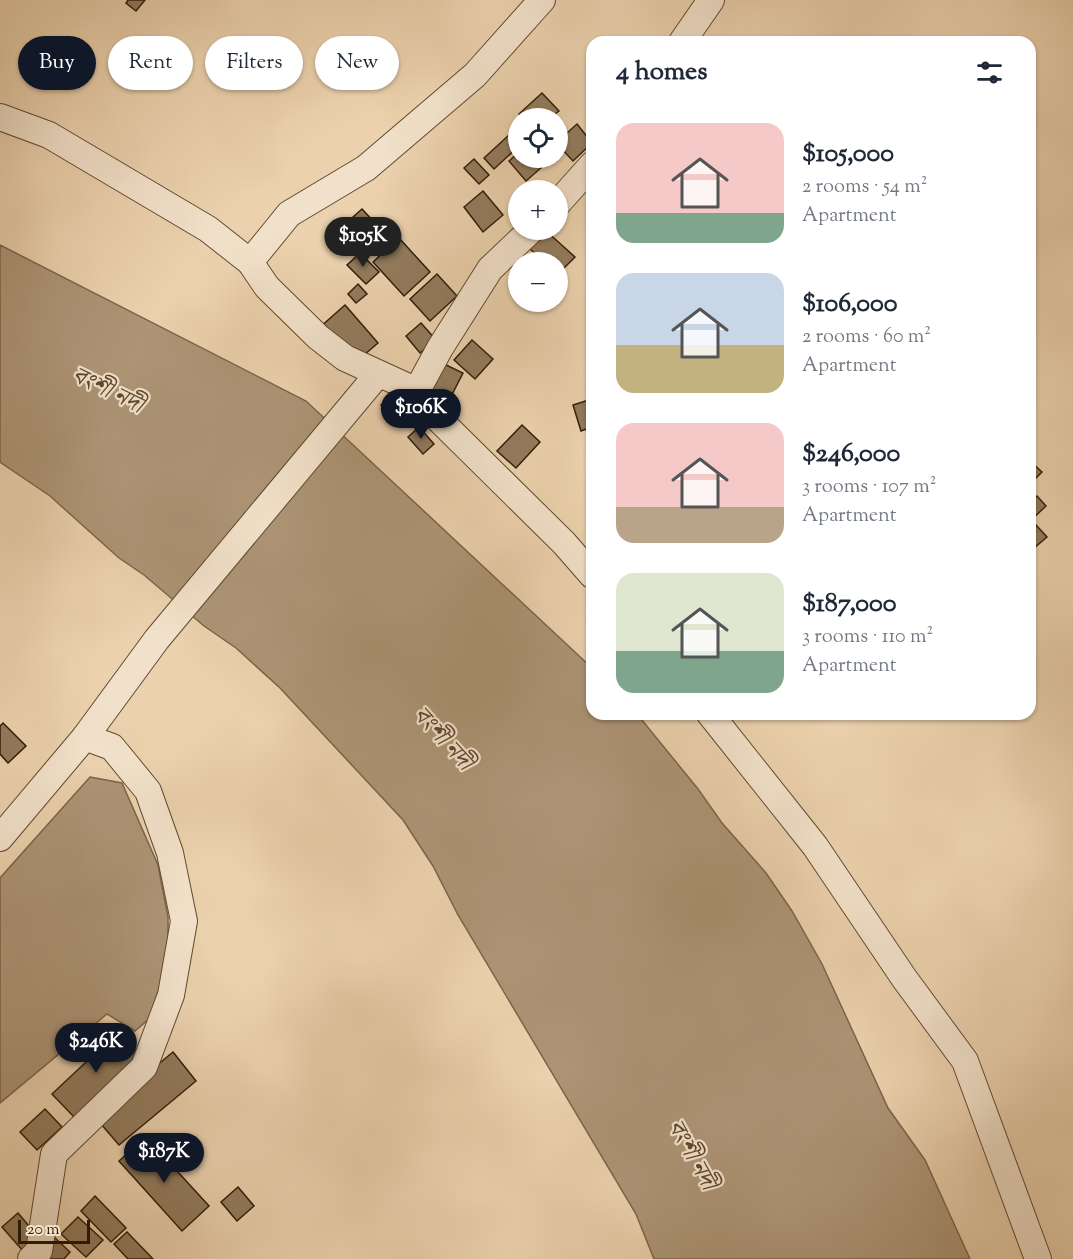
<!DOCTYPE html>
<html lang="en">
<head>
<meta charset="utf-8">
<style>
  :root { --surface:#fff; --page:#f2f2f3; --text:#1f2937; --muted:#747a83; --accent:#111827 }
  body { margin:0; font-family:"Sorts Mill Goudy","Noto Serif Bengali",serif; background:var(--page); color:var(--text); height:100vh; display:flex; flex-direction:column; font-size:22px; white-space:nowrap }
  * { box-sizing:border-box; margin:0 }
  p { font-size:20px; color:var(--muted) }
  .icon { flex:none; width:33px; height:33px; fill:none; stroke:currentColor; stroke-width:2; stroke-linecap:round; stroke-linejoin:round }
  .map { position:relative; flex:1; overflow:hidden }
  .drawer { position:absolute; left:586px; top:36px; width:450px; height:684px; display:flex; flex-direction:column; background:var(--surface); border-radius:18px; box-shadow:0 2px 4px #0004 }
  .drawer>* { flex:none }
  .guide { position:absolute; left:18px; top:36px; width:478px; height:54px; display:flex; gap:12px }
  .buttons { position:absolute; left:508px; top:108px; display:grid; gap:12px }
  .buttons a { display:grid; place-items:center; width:60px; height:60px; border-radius:50%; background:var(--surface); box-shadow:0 2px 4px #0004; font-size:30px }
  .scale { position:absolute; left:18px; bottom:15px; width:72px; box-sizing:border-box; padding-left:6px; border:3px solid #311d07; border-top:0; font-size:16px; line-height:21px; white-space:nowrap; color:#311d07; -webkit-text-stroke:4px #f2e1ca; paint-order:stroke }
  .price { position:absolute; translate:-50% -51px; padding:0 14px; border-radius:21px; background:var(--accent); color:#fff; font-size:20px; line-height:39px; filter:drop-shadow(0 2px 3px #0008) }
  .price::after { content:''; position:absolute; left:50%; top:36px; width:18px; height:14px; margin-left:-9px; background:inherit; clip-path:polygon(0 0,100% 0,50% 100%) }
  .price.selected { background:#222; color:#fff }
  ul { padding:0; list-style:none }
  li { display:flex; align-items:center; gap:18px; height:150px; padding:0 30px }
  li span { display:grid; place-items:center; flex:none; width:168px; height:120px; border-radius:18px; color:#555 }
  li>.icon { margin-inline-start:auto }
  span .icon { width:72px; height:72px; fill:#fffc; stroke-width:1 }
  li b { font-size:26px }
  h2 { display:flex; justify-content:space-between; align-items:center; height:72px; padding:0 30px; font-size:26px }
  .tag { padding:0 21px; border-radius:27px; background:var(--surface); box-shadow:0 2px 4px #0004; font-size:21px; line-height:54px }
  .tag.selected { background:var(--accent); color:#fff }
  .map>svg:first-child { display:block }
  .water { fill:#ac9475; stroke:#7b6449; stroke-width:1.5 }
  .building { fill:#927b5d; stroke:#311d07; stroke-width:1.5 }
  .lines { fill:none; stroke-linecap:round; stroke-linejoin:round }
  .minor-casing { stroke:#604a30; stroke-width:28 }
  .minor { stroke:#f2e1ca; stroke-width:26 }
  .labels { text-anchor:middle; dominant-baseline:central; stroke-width:4.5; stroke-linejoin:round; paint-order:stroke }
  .water-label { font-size:24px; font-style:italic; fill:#5c472e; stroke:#f2e1ca }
</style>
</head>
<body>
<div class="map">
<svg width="1073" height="1259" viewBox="0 0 1073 1259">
  <rect width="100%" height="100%" fill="#ebd1ad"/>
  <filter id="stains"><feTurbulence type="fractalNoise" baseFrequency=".00333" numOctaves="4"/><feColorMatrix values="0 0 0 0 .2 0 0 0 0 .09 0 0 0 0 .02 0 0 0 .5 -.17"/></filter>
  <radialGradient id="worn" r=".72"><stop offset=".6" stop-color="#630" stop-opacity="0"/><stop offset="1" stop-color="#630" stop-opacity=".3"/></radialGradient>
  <g class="water">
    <path d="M0 245 306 401 592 668V714H637L698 789 722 823 766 873 792 911 822 964 888 1108 925 1160 970 1259H654L636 1214 458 915 433 866 403 820 280 688 236 648 204 626 144 575 119 558 50 496 0 462Z"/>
    <path d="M90 777 122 783 158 865 168 917V951L158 1011 135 1031 107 1014 0 1103V878Z"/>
  </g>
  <g class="building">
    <path d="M128 0H145L136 11 126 3Z"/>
    <path d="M542 93 559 111 550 118H523L519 114Z"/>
    <path d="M577 124 592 143 573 161 558 145V141Z"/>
    <path d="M509 135 519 146 494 169 484 158Z"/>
    <path d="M519 152V158H534L542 167 526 181 509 161Z"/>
    <path d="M474 159 489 175 479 184 464 168Z"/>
    <path d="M483 191 503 215 483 232 464 207Z"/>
    <path d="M362 209 387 236 369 253 344 225Z"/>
    <path d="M545 230 575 257 558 274V262H544L528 247Z"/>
    <path d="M399 238 430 272 404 296 373 262Z"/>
    <path d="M360 253 379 272 366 284 347 265Z"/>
    <path d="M437 274 457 296 430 321 410 299Z"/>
    <path d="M358 284 367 294 356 303 348 294Z"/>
    <path d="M345 305 378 343 357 361 318 329Z"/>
    <path d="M421 323 436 340 420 353 406 336Z"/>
    <path d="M472 340 493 359 475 379 454 360Z"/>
    <path d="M444 364 463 373 443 412 424 402Z"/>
    <path d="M392 395 402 407 391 417 381 405Z"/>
    <path d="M592 399V427L581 431 573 405Z"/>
    <path d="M522 425 540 442 516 468 497 451Z"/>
    <path d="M419 427 434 444 423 454 408 437Z"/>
    <path d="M1030 461 1042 472 1030 484Z"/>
    <path d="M1037 496 1046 506 1030 521V503Z"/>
    <path d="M1036 525 1047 537 1033 549 1030 545V530Z"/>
    <path d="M3 723 26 746 8 763 0 754V726Z"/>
    <path d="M118 1032 140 1055 74 1117 52 1094Z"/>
    <path d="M173 1052 196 1081 119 1145 95 1117Z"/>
    <path d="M45 1109 62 1127 37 1150 20 1132Z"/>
    <path d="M146 1137 209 1206 182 1231 119 1161Z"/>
    <path d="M238 1187 254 1206 237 1221 221 1202Z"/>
    <path d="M95 1196 126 1228 111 1242 81 1211Z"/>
    <path d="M18 1213 39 1238 23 1251 2 1227Z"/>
    <path d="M78 1217 103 1240 86 1257 61 1234Z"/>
    <path d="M127 1232 153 1259H128L114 1244Z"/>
    <path d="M54 1237 70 1252 64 1259H37L35 1257Z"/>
  </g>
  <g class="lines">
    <g class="minor-casing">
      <g id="minor">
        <path d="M682 42 711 0"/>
        <path d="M0 117 49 135 208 229 250 262 267 287 318 337 345 358 404 385 564 543 592 575"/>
        <path d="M558 203 592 165"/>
        <path d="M250 262 289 214 366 168 475 75 542 0"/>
        <path d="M414 396 440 348 490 269 531 230"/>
        <path d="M710 714 815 846 904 978 965 1061 1038 1259"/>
        <path d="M0 838 85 737 157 639 378 374"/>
        <path d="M31 1259 39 1251 54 1154 144 1067 171 995 184 921 170 853 148 791 112 747 85 737"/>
      </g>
    </g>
    <use href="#minor" class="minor"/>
  </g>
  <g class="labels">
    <g class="water-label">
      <text transform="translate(107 391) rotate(26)">বংশী নদী</text>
      <text transform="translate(442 739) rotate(48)">বংশী নদী</text>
      <text transform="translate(691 1155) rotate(61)">বংশী নদী</text>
    </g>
  </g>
  <rect width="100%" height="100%" filter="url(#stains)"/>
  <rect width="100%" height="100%" fill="url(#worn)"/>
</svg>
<div class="buttons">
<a><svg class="icon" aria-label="locate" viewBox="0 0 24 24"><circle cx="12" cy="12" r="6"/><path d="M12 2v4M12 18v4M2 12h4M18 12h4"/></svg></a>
<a>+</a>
<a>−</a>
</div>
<div class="scale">20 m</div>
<b class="price selected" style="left:363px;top:268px">$105K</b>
<b class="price" style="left:421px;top:440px">$106K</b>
<b class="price" style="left:96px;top:1074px">$246K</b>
<b class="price" style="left:164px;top:1184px">$187K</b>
<div class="guide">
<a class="tag selected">Buy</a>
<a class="tag">Rent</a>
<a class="tag">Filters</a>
<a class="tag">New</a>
</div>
<section class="drawer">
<h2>4 homes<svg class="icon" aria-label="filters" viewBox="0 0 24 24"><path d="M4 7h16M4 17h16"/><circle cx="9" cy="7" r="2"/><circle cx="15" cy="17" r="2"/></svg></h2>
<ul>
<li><span style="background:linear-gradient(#f6c9c9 75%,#7fa58c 0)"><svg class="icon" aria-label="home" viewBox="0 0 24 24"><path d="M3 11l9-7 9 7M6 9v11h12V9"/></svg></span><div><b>$105,000</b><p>2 rooms · 54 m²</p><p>Apartment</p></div></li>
<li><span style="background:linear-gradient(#c9d6e8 60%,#c2b280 0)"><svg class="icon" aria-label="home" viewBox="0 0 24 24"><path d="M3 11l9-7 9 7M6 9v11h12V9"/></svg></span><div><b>$106,000</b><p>2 rooms · 60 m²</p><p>Apartment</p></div></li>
<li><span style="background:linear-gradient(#f6c9c9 70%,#b9a48a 0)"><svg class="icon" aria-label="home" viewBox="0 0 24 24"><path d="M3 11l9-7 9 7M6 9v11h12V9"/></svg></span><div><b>$246,000</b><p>3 rooms · 107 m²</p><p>Apartment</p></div></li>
<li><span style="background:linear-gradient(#dfe7d0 65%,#7fa58c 0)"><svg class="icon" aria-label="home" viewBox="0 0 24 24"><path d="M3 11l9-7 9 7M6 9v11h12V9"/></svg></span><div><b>$187,000</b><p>3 rooms · 110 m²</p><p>Apartment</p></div></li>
</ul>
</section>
</div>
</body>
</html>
